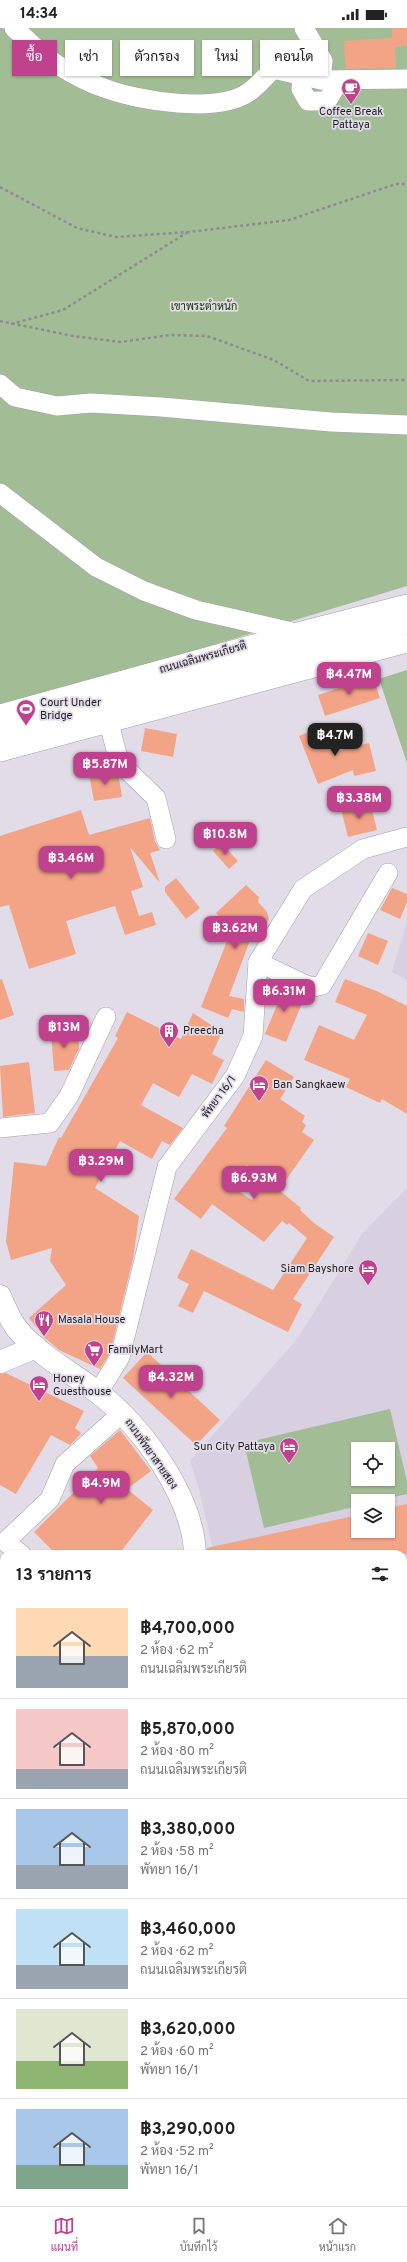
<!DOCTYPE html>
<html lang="th">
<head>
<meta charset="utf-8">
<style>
  :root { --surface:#fff; --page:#f6f6f6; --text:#222; --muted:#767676; --line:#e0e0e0; --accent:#c0418d }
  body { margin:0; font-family:Overpass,Sarabun,sans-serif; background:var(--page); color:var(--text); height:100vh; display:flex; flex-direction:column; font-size:15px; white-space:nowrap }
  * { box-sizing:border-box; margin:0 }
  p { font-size:13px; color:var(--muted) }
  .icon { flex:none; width:22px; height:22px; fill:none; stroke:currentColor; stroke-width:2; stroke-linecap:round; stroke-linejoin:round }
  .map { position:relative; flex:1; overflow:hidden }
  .panel { position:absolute; left:0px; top:1522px; width:407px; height:656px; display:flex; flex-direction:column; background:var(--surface); border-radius:12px 12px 0 0; box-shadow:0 1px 3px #0004 }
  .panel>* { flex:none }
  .hud { position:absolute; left:12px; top:12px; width:383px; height:36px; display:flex; gap:8px }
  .buttons { position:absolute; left:351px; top:1414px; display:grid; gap:8px }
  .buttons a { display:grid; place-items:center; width:44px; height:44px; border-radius:0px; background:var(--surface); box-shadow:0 1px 3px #0004; font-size:20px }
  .price { position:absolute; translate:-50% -34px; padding:0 9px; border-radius:8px; background:var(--accent); color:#fff; font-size:13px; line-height:26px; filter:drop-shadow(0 1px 2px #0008) }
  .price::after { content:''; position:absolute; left:50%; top:24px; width:12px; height:9px; margin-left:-6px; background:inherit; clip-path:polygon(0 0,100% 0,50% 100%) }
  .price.selected { background:#222; color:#fff }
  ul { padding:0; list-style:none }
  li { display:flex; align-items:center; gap:12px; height:100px; padding:0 16px }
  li+li { border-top:1px solid var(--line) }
  li span { display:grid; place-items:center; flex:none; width:112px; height:80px; border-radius:0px; color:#555 }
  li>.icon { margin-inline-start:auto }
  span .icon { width:48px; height:48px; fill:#fffc; stroke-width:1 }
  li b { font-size:17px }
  h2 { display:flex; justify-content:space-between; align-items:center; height:48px; padding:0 16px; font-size:17px }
  .tag { padding:0 14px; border-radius:0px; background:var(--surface); box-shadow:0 1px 3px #0004; font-size:14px; line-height:36px }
  .tag.selected { background:var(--accent); color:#fff }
  .status { display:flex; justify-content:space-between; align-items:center; height:28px; padding:0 20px; background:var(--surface); direction:ltr }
  .status svg { height:11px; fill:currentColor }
  .menu { display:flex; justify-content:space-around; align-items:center; height:56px; border-top:1px solid var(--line); background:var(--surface); font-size:11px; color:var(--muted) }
  .menu a { display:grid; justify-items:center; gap:2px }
  .menu .selected { color:var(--accent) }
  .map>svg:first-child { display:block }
  .built { fill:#d8cfe1; fill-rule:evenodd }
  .green { fill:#a2bd95; fill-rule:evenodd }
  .building { fill:#f3a487; fill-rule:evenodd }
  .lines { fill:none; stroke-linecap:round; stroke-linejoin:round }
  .minor-casing { stroke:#a5a0ab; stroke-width:20 }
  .major-casing { stroke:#a5a0ab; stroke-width:23 }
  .path { stroke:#8e8a92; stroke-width:2.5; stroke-dasharray:3 3; stroke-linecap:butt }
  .minor { stroke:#fff; stroke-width:19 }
  .major { stroke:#fff; stroke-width:22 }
  .labels { text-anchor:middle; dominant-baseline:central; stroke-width:3.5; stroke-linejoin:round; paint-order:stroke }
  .poi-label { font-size:11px; fill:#1e1c20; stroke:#e1dce7; text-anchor:start }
  .park-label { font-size:11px; fill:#173203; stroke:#e1dce7 }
  .street-label { font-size:11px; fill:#1e1c20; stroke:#e1dce7 }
</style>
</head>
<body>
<div class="status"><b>14:34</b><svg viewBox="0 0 49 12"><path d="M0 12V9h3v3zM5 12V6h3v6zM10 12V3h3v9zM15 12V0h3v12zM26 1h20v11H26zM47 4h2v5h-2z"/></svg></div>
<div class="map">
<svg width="407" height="2178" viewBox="0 0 407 2178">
  <rect width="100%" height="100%" fill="#e1dce7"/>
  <g class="built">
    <path d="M407 893V952L392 944Z"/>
    <path d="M407 1160V1544L403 1545V1526L213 1521 198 1457 190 1433 298 1310 362 1206ZM358 1421H388V1451H358ZM358 1473H388V1503H358Z"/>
  </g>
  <g class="green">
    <path d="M0 0H407V558L167 631 0 677Z"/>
    <path d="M407 642V735L379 651Z"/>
    <path d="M390 1381 407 1453V1466L377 1473H358V1478L264 1500 244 1415ZM358 1421H388V1451H358Z"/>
  </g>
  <g class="building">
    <path d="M392 0H407V18L395 19 396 40 346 41 344 13 392 10Z"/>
    <path d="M373 649 380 670 325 688 318 667Z"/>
    <path d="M323 698 333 724 369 715 376 743 354 748 353 742 318 756 299 708Z"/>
    <path d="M145 700 177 706 173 729 141 723Z"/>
    <path d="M112 743 119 750 122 769 94 773 89 747Z"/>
    <path d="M370 774 377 802 348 809 341 781Z"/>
    <path d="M81 782 89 807 150 790 155 814 160 822 150 825 160 855 130 819 143 859 131 863 139 888 152 884 156 897 125 907 115 878 66 893 76 926 29 941 9 877 0 879V808Z"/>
    <path d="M221 815 238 833 229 841 213 823Z"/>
    <path d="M176 850 200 880 186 891 165 864V859Z"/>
    <path d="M246 857 259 869 258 874 267 884 269 891 249 915 229 968 244 971V984L232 981 228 990 201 979 231 903 216 885Z"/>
    <path d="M392 860 407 866V874L400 891 380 882Z"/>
    <path d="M368 905 388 913 378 937 358 928Z"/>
    <path d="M2 951 14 987 0 992V952Z"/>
    <path d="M345 951 379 964 407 978V1086L382 1071 380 1075 346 1059 350 1051 304 1032 319 997 354 1012 367 987 335 974Z"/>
    <path d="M283 958 305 968 286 1014 265 1006 277 977 269 973 274 961 280 964Z"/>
    <path d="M127 984 181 1011 193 985 222 1004 212 1026 224 1032 212 1056 192 1046 179 1069 153 1055 141 1077 183 1100 170 1117 162 1113 152 1131 120 1113 95 1160 139 1188 133 1231 110 1325 100 1341 59 1322 44 1309 29 1290 66 1257 50 1233 52 1220 11 1232 6 1213 14 1134 46 1138 59 1109 61 1110 118 1010 115 1008Z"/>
    <path d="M78 1003 79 1020 69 1042 54 1043 51 1005Z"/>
    <path d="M266 1032 294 1049 280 1071 305 1088 302 1094 306 1097 302 1104 314 1112 279 1162 301 1180 300 1182 314 1195 334 1209 293 1271 302 1276 288 1304 204 1263 193 1285 178 1278 189 1256 177 1250 191 1221 273 1262 307 1210 289 1195 287 1197 282 1193 264 1214 212 1176 201 1191 174 1171 227 1100 224 1098ZM247 1137 267 1150 252 1172 231 1158Z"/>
    <path d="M29 1034 35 1085 3 1089 0 1038Z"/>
    <path d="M147 1324 220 1392 196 1417 123 1350Z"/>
    <path d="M6 1345 84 1383 75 1400 81 1405 79 1408 70 1417 51 1407 16 1466 0 1457V1346Z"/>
    <path d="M120 1402 151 1443 127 1461 153 1482 119 1526H56L34 1504 98 1440 90 1428Z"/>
    <path d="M407 1476V1526H207V1520L358 1487V1503H388V1480Z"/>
  </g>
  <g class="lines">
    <g class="minor-casing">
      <g id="minor">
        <path d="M14 0C28 12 42 28 58 37 72 46 89 55 104 60 138 73 218 86 249 64 258 58 266 48 273 41L321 52 407 51"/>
        <path d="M304 0 323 33 321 52"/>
        <path d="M302 47 301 61 308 73H327L340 52"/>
        <path d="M0 356 15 369 57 378 91 375 161 379 331 394 407 397"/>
        <path d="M0 465 96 539 144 563 196 582 292 604"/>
        <path d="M0 686 294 605 407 576"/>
        <path d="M109 695 119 734 156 770 166 811"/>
        <path d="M0 724 407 615"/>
        <path d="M258 934 306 957 314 959 322 957 388 845"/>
        <path d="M0 1100 50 1095 69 1068 106 989"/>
        <path d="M98 1365 120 1329 167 1139 235 1048 253 1008 258 934 303 861 363 821 407 809"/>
        <path d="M21 1526 5 1514 50 1471 65 1436 122 1385"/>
        <path d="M0 1596 4 1598"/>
        <path d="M403 1783 406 1782"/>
        <path d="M403 1941 407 1937"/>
        <path d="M0 2009 4 2008"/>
        <path d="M196 2174 199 2178"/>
        <path d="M154 2178 159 2174"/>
      </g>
    </g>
    <g class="major-casing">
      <g id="major">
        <path d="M0 705 407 594"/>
        <path d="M0 1268C5 1279 10 1293 18 1302 40 1328 71 1344 97 1364 142 1398 193 1468 195 1526"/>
        <path d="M0 1334 36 1319"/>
        <path d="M403 1921 407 1926"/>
      </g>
    </g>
    <g class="path">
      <path d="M0 159 77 200 116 209 189 204 289 192 396 156H407"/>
      <path d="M0 293 73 308 121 314 170 307 207 308 274 332 309 353 407 352"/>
      <path d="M11 296 63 282 188 204"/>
    </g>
    <use href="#minor" class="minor"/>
    <use href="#major" class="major"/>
  </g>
  <defs>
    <g id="cafe-pin" transform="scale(1)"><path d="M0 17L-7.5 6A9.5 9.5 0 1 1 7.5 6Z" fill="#c0418d" stroke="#e1dce7"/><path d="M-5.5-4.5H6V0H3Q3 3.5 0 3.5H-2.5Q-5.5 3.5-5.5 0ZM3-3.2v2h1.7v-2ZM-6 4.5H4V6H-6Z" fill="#fff"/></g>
    <g id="stadium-pin" transform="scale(1)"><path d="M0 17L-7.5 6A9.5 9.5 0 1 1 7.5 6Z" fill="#c0418d" stroke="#e1dce7"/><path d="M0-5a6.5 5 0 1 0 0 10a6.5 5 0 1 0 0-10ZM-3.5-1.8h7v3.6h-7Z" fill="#fff"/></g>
    <g id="building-pin" transform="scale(1)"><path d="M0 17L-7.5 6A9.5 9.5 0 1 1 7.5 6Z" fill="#c0418d" stroke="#e1dce7"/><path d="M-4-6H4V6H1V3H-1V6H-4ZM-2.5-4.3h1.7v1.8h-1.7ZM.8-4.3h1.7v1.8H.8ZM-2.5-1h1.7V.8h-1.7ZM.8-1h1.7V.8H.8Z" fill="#fff"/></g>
    <g id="hotel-pin" transform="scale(1)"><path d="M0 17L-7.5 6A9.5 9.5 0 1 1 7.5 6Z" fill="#c0418d" stroke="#e1dce7"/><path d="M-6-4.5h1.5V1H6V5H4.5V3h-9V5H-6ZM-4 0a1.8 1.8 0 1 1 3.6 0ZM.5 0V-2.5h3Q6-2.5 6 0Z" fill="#fff"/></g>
    <g id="restaurant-pin" transform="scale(1)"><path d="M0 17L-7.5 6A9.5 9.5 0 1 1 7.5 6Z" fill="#c0418d" stroke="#e1dce7"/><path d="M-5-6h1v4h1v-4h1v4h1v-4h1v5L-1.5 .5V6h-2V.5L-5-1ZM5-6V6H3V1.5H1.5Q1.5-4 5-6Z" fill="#fff"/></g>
    <g id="supermarket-pin" transform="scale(1)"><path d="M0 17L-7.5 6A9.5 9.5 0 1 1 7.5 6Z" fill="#c0418d" stroke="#e1dce7"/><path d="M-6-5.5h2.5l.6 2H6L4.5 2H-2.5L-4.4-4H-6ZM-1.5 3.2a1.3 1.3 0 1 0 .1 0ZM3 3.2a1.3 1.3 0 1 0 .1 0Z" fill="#fff"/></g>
  </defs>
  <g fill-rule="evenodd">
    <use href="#cafe-pin" x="351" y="60"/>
    <use href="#stadium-pin" x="26" y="681"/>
    <use href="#building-pin" x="169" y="1003"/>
    <use href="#hotel-pin" x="259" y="1057"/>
    <use href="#hotel-pin" x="368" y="1241"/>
    <use href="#restaurant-pin" x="44" y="1292"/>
    <use href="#supermarket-pin" x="94" y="1322"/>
    <use href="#hotel-pin" x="39" y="1357"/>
    <use href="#hotel-pin" x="289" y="1419"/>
  </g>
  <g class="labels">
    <g class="poi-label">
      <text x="351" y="84" text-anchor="middle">Coffee Break<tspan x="351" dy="13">Pattaya</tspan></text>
      <text x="40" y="675">Court Under<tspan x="40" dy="13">Bridge</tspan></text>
      <text x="183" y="1003">Preecha</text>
      <text x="273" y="1057">Ban Sangkaew</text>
      <text x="354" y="1241" text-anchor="end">Siam Bayshore</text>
      <text x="58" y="1292">Masala House</text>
      <text x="108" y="1322">FamilyMart</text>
      <text x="53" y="1351">Honey<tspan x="53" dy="13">Guesthouse</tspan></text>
      <text x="275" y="1419" text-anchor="end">Sun City Pattaya</text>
    </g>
    <g class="park-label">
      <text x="204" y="279">เขาพระตำหนัก</text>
    </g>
    <g class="street-label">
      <text transform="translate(203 630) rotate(-16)">ถนนเฉลิมพระเกียรติ</text>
      <text transform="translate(219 1069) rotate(-54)">พัทยา 16/1</text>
      <text transform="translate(151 1426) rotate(55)">ถนนพัทยาสายสอง</text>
    </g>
  </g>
</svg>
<div class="buttons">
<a><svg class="icon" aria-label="locate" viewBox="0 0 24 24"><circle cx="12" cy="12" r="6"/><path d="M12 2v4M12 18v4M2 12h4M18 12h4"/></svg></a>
<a><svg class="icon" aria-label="layers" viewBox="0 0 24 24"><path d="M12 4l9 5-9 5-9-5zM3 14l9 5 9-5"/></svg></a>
</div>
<b class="price" style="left:349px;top:668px">฿4.47M</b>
<b class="price selected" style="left:335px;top:729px">฿4.7M</b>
<b class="price" style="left:105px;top:758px">฿5.87M</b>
<b class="price" style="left:359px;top:792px">฿3.38M</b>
<b class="price" style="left:225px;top:828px">฿10.8M</b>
<b class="price" style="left:71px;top:852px">฿3.46M</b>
<b class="price" style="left:235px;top:922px">฿3.62M</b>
<b class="price" style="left:284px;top:985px">฿6.31M</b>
<b class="price" style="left:64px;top:1021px">฿13M</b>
<b class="price" style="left:101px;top:1155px">฿3.29M</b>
<b class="price" style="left:254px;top:1172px">฿6.93M</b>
<b class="price" style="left:171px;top:1371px">฿4.32M</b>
<b class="price" style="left:101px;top:1477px">฿4.9M</b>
<div class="hud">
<a class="tag selected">ซื้อ</a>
<a class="tag">เช่า</a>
<a class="tag">ตัวกรอง</a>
<a class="tag">ใหม่</a>
<a class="tag">คอนโด</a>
</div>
<section class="panel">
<h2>13 รายการ<svg class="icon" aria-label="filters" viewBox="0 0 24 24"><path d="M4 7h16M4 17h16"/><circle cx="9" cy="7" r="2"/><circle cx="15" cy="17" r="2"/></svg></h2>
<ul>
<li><span style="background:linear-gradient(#ffd9b3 60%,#9aa5b1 0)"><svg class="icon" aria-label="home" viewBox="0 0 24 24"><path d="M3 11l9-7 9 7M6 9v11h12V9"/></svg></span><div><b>฿4,700,000</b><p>2 ห้อง · 62 m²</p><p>ถนนเฉลิมพระเกียรติ</p></div></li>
<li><span style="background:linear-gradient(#f6c9c9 75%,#9aa5b1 0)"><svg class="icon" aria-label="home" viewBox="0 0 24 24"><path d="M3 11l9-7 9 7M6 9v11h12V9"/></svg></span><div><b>฿5,870,000</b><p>2 ห้อง · 80 m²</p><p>ถนนเฉลิมพระเกียรติ</p></div></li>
<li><span style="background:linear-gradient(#a9c7e8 70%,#9aa5b1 0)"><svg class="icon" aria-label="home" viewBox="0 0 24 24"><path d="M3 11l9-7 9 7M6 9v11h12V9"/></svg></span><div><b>฿3,380,000</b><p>2 ห้อง · 58 m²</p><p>พัทยา 16/1</p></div></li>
<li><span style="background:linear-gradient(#bfe0f5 70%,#9aa5b1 0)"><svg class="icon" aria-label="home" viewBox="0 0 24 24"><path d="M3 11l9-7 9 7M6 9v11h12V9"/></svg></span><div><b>฿3,460,000</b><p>2 ห้อง · 62 m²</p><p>ถนนเฉลิมพระเกียรติ</p></div></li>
<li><span style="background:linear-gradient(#dfe7d0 65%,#8fb573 0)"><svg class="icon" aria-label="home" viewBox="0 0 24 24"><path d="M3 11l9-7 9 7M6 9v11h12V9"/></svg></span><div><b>฿3,620,000</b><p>2 ห้อง · 60 m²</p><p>พัทยา 16/1</p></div></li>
<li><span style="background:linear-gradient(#a9c7e8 70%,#7fa58c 0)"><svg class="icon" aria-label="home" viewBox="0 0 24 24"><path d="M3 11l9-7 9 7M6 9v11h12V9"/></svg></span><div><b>฿3,290,000</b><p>2 ห้อง · 52 m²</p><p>พัทยา 16/1</p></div></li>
</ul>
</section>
</div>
<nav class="menu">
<a class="selected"><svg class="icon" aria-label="map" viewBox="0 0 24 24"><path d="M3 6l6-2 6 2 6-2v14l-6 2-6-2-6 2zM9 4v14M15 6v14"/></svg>แผนที่</a>
<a><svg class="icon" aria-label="saved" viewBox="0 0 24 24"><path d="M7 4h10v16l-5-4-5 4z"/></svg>บันทึกไว้</a>
<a><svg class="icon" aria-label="home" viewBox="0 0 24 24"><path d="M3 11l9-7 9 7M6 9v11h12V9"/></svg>หน้าแรก</a>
</nav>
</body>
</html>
